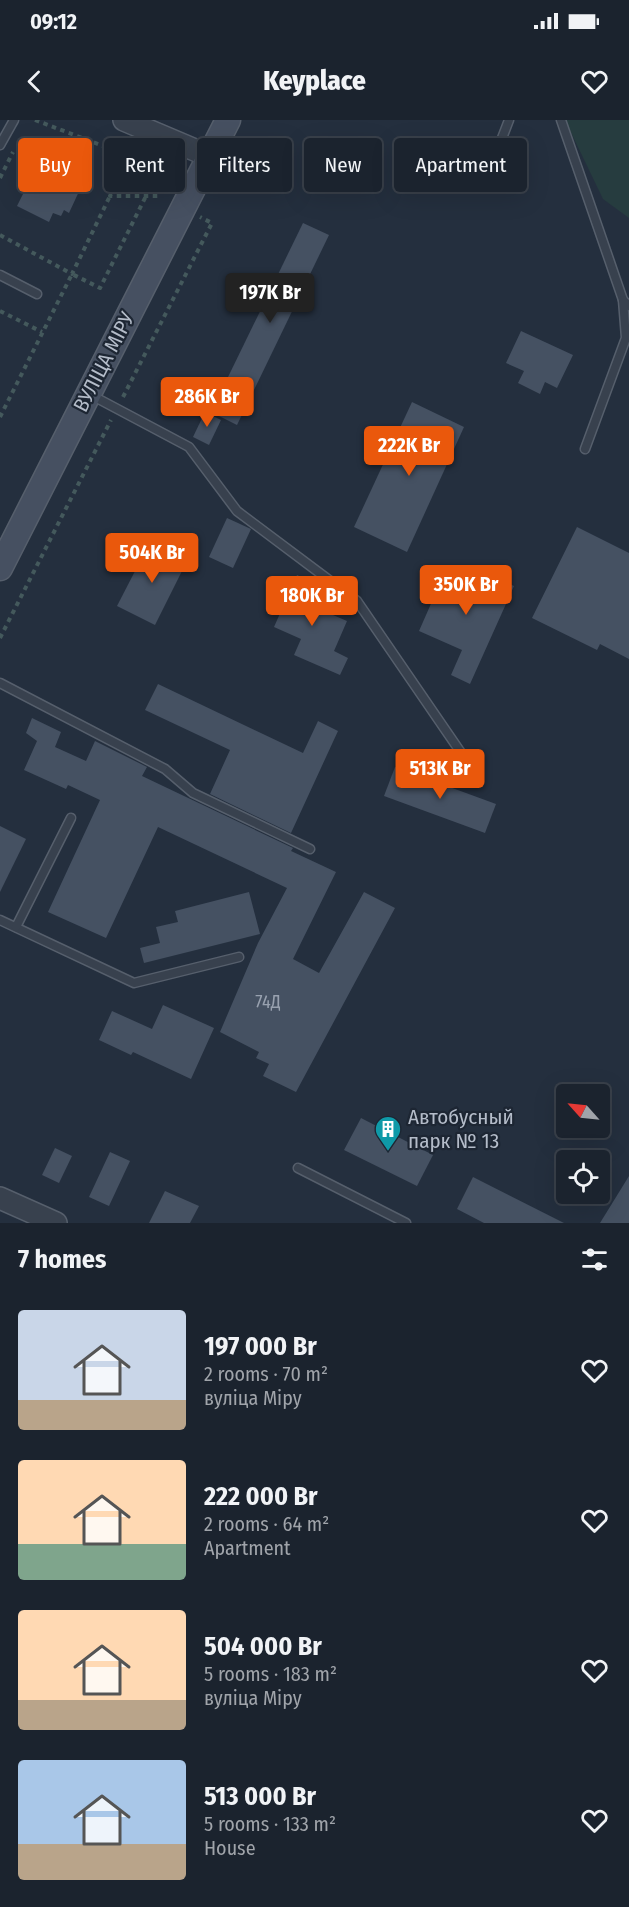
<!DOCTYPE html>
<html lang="en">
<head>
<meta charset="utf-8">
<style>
  :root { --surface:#1b232e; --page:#242b36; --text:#f1f3f6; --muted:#a0a4aa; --line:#39404a; --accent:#ea580c }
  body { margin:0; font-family:"Fira Sans Condensed",sans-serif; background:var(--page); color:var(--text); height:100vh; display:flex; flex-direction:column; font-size:22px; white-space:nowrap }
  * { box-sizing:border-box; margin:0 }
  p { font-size:20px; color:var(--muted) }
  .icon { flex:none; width:33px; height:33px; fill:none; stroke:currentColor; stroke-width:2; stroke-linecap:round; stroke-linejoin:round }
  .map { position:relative; height:1103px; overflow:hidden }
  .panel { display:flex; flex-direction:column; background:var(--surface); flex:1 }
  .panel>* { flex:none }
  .top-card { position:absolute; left:18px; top:18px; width:594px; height:54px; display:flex; gap:12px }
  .needle { width:39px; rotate:297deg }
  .controls { position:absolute; left:556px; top:964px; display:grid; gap:12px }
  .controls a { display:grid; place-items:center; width:54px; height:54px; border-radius:6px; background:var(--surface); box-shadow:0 6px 24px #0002,0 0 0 2px var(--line); font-size:30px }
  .price { position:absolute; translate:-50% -51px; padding:0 14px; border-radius:6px; background:var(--accent); color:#fff; font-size:20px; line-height:39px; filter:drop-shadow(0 2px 3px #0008) }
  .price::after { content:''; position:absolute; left:50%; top:36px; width:18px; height:14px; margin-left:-9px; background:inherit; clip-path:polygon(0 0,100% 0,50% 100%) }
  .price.current { background:#222; color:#fff }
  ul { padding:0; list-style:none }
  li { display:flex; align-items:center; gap:18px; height:150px; padding:0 18px }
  li span { display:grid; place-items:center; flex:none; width:168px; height:120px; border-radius:6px; color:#555 }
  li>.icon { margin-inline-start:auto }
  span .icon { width:72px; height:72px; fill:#fffc; stroke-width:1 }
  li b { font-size:26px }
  h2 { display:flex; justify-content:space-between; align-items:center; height:72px; padding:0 18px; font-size:26px }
  .chip { padding:0 21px; border-radius:6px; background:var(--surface); box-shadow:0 6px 24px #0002,0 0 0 2px var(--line); font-size:21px; line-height:54px }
  .chip.current { background:var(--accent); color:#fff }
  .status { display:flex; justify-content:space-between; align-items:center; height:42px; padding:0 30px; background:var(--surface); direction:ltr }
  .status svg { height:16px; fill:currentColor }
  header { display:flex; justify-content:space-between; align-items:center; height:78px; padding:0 18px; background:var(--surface); font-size:27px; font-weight:800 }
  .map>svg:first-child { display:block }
  .green { fill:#263c3f }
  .building { fill:#455162 }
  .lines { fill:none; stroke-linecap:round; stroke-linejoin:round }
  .service-casing { stroke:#565f6c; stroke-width:11 }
  .tertiary-casing { stroke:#565f6c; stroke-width:24 }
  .secondary-casing { stroke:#565f6c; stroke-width:27 }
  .path { stroke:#44595c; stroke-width:4; stroke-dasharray:4.5 4.5; stroke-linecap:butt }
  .service { stroke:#38414e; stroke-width:8 }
  .tertiary { stroke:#38414e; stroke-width:21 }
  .secondary { stroke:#465061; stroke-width:24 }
  .labels { text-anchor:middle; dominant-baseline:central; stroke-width:4.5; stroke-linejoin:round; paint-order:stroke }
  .number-label { font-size:18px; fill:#98a1af }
  .street-label { font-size:21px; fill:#b4bcc9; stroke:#1d2633 }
  .poi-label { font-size:21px; fill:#b4bcc9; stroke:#1d2633; text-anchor:start }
</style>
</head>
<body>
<div class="status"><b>09:12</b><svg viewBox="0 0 49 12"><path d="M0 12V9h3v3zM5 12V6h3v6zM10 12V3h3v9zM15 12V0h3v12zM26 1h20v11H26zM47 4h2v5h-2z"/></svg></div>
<header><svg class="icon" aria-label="back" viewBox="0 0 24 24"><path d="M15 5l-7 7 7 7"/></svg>Keyplace<svg class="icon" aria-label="heart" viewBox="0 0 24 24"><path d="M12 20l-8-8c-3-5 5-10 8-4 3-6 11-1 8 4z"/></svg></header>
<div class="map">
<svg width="629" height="1103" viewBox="0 0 629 1103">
  <rect width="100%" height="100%" fill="#242f3e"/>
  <path class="green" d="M565 0H629V98L603 79Z"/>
  <g class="building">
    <path d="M48 21 82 38 76 51 81 54 77 62 82 65 69 93 64 90 61 96 53 93 49 102 17 86 27 66 30 67 44 39 40 37Z"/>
    <path d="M303 103 329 115 237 305 211 292Z"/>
    <path d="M521 211 573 235 557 268 545 262 540 274 518 263 524 251 506 243Z"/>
    <path d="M412 282 464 307 407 432 354 407Z"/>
    <path d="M205 292 221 300 209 325 193 317Z"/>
    <path d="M227 398 251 409 233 448 209 437Z"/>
    <path d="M577 407 629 433V539L600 524 597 530 532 498Z"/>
    <path d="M150 422 187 441 155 505 117 486Z"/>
    <path d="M448 445 481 460 485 453 514 466 470 564 451 555 462 530 419 511Z"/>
    <path d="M297 455 320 466 312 486 347 501 334 531 348 538 340 555 294 535 301 519 274 507Z"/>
    <path d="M158 564 303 633 318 601 338 611 291 713 210 674 230 630 145 590Z"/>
    <path d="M32 598 61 612 55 627 86 641 95 621 147 647 142 656 293 728 291 731 336 752 293 839 319 853 364 772 395 788 296 972 263 956 269 944 256 938 259 932 220 912 258 823 287 768 158 707 106 818 48 792 100 680 68 665 66 669 24 650 37 621 26 613Z"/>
    <path d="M395 647 496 684 485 713 384 676Z"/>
    <path d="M0 706 26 719 0 772Z"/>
    <path d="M249 772 260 814 144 843 140 828 160 823 156 807 178 802 175 791Z"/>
    <path d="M163 885 214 908 191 959 133 932 131 935 99 920 112 891 152 909Z"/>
    <path d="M361 998 433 1035 417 1066 344 1030Z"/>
    <path d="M55 1028 72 1036 59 1063 42 1055Z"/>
    <path d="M110 1032 130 1041 109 1086 89 1077Z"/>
    <path d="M629 1056V1103H600Z"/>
    <path d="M473 1057 564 1103H484L457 1089Z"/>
    <path d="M165 1071 199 1086 190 1103H149Z"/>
  </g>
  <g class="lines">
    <g class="service-casing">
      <g id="service">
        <path d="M561 0 623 180 629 186"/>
        <path d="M0 25 14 0"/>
        <path d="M499 26 509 0"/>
        <path d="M0 155 37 174"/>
        <path d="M91 275 189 327 237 391 357 481 466 640"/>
        <path d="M585 329 626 218 623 180"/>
        <path d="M0 563 165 649 193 673 310 729"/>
        <path d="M0 800 134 863 239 837"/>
        <path d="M16 807 71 698"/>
        <path d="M298 1048 406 1103"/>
      </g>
    </g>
    <g class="tertiary-casing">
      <g id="tertiary">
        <path d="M124 0 209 36"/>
        <path d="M0 1078 56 1103"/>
      </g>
    </g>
    <g class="secondary-casing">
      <path id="secondary" d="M0 448 228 0"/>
    </g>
    <g class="path">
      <path d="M35 0 132 37 159 76H110L132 37"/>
      <path d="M0 58 13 32"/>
      <path d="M151 65 164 38"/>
      <path d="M0 115 72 154 110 76"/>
      <path d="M0 191 42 212"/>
      <path d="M123 277 212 103 200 97"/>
      <path d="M0 297 72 154 100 168 146 76"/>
      <path d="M0 518 111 300"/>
    </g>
    <use href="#service" class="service"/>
    <use href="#tertiary" class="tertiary"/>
    <use href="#secondary" class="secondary"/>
  </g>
  <defs>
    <g id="building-pin" transform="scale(1.35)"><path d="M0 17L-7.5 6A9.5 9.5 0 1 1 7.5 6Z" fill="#0f9aa8" stroke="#1d2633"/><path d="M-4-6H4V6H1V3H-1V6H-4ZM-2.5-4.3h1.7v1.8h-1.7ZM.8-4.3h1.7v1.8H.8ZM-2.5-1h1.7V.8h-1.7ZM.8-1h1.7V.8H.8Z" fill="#fff"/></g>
  </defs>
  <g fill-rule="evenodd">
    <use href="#building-pin" x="388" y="1009"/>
  </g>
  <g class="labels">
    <g class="number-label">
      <text x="268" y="882">74Д</text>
    </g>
    <g class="street-label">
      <text transform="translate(104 242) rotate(-63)">ВУЛІЦА МІРУ</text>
    </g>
    <g class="poi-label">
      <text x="408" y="997">Автобусный<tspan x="408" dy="24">парк № 13</tspan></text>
    </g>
  </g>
</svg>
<div class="controls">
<a><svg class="needle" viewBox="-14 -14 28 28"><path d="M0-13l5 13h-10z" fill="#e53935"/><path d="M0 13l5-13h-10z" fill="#a0a4aa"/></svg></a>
<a><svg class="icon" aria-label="locate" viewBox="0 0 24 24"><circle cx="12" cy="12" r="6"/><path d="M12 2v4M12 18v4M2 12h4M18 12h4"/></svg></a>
</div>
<b class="price current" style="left:270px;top:204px">197K Br</b>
<b class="price" style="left:207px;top:308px">286K Br</b>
<b class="price" style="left:409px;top:357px">222K Br</b>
<b class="price" style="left:152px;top:464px">504K Br</b>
<b class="price" style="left:466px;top:496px">350K Br</b>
<b class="price" style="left:312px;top:507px">180K Br</b>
<b class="price" style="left:440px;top:680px">513K Br</b>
<div class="top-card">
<a class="chip current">Buy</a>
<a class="chip">Rent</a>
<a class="chip">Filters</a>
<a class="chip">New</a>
<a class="chip">Apartment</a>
</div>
</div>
<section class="panel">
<h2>7 homes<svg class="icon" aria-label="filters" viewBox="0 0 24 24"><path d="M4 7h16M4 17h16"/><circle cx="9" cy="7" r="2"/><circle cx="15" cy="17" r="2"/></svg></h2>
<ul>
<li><span style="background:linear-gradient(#c9d6e8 75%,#b9a48a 0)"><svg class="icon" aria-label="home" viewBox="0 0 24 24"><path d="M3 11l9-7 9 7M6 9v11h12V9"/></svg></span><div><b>197 000 Br</b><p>2 rooms · 70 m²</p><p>вуліца Міру</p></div><svg class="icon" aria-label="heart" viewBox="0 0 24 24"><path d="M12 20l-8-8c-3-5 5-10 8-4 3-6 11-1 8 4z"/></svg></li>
<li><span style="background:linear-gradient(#ffd9b3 70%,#7fa58c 0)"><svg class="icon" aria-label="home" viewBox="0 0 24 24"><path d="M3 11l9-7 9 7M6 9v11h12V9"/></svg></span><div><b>222 000 Br</b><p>2 rooms · 64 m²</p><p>Apartment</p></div><svg class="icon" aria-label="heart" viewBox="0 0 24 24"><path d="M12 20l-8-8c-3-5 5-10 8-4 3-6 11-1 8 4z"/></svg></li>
<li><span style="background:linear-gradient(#ffd9b3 75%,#b9a48a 0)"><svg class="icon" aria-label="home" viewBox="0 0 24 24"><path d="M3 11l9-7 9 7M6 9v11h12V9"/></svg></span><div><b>504 000 Br</b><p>5 rooms · 183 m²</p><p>вуліца Міру</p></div><svg class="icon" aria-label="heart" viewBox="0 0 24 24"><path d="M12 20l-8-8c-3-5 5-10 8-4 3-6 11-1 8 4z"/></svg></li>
<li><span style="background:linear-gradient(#a9c7e8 70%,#b9a48a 0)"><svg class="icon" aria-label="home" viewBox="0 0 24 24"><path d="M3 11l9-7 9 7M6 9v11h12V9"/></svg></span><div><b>513 000 Br</b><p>5 rooms · 133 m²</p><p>House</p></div><svg class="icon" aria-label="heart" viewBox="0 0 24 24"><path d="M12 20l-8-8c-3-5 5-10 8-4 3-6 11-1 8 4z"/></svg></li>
</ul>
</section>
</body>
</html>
